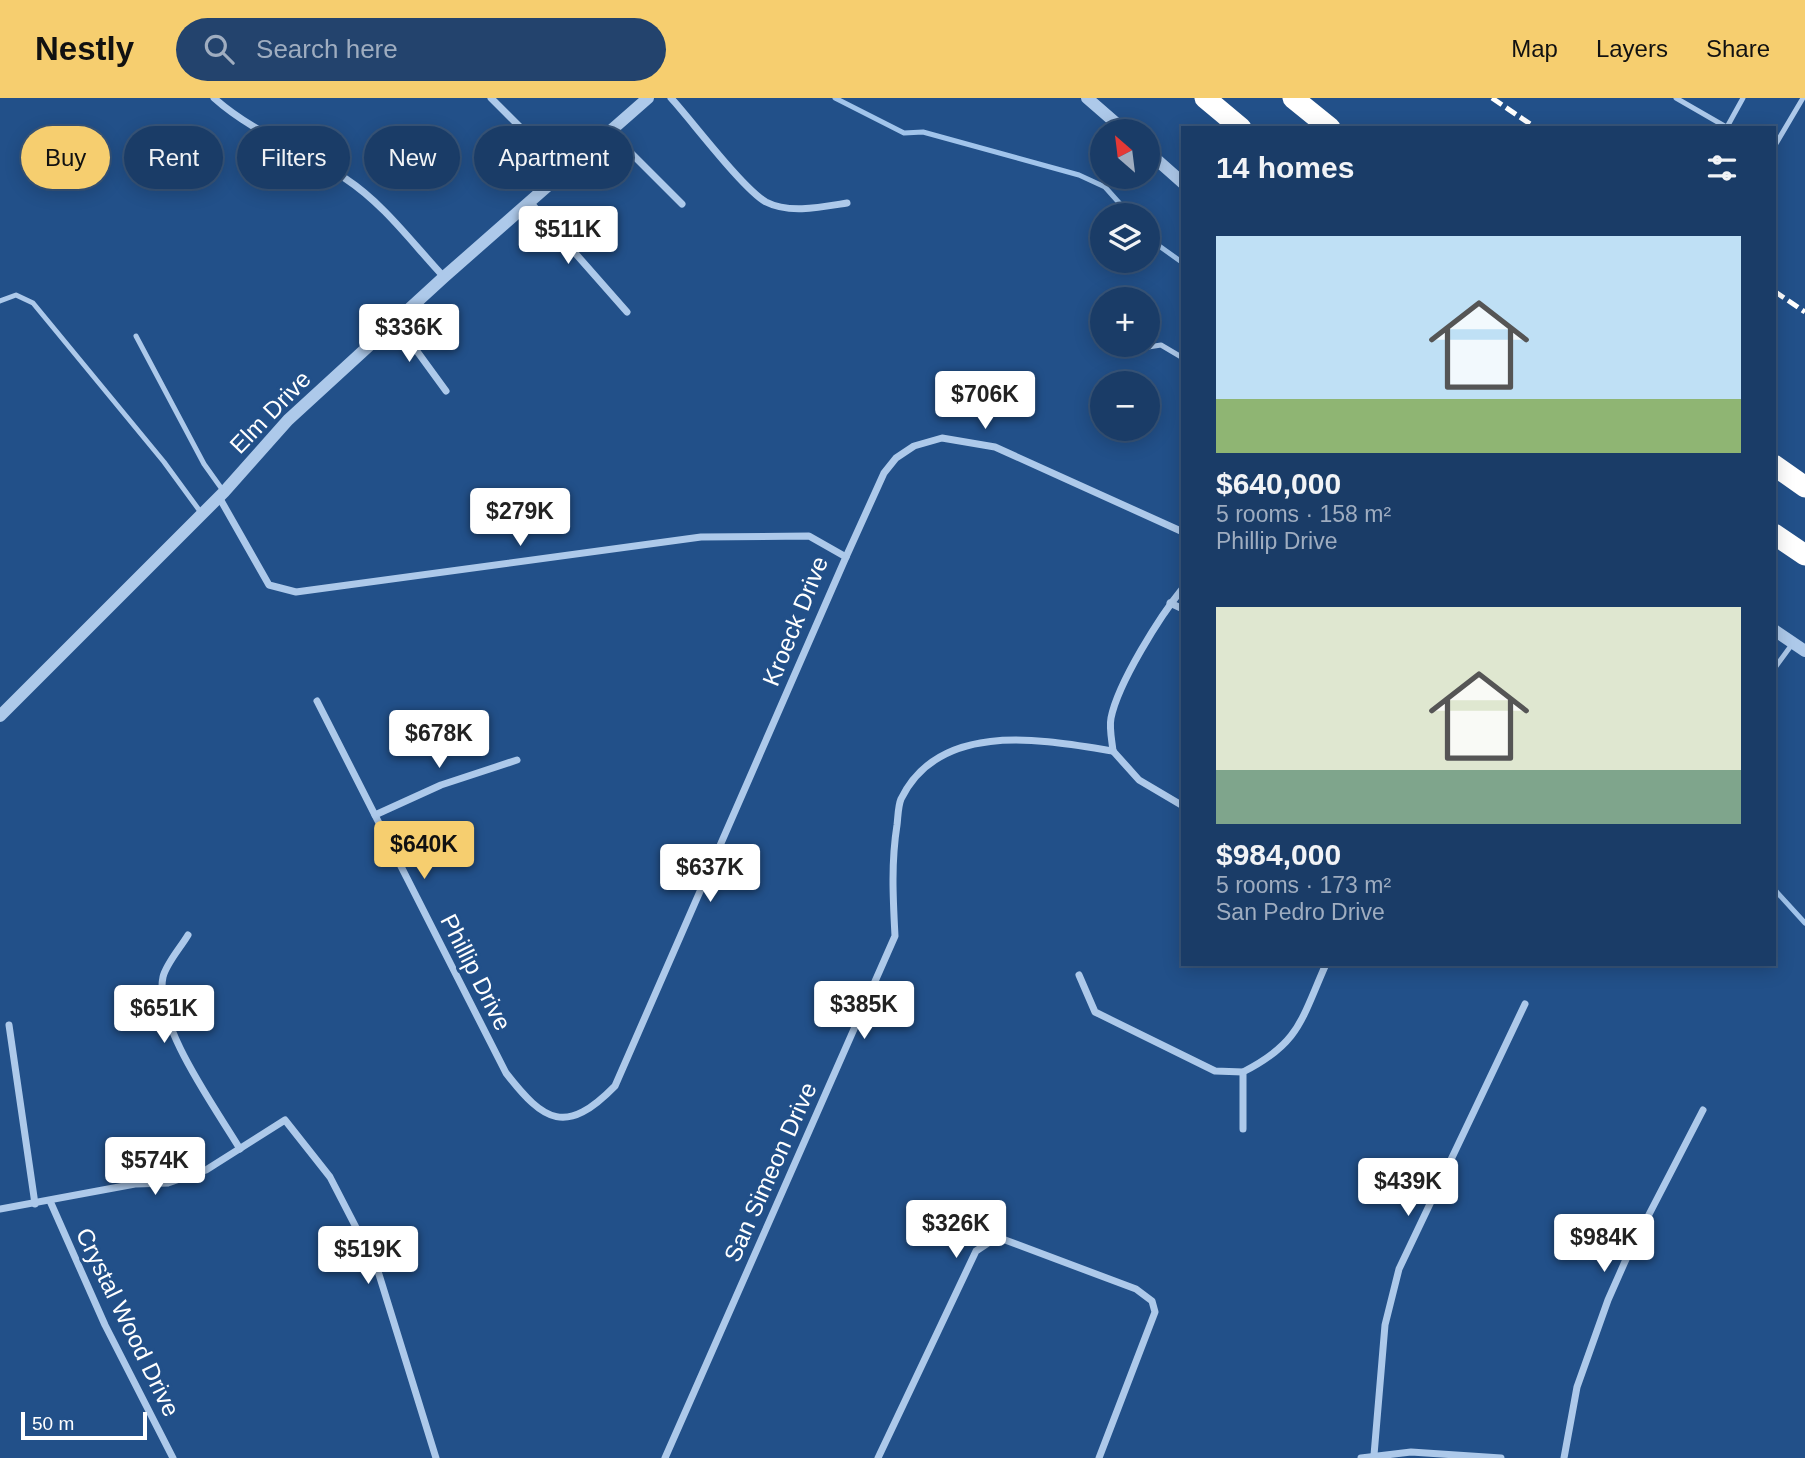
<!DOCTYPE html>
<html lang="en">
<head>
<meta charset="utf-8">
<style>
  :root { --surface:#1a3c67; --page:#23436d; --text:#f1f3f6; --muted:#9fadc0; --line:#38567b; --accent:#f6ce6f }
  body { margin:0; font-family:Arial,sans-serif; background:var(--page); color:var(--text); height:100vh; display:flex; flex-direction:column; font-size:26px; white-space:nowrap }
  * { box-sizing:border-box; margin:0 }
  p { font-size:23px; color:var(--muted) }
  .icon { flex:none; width:38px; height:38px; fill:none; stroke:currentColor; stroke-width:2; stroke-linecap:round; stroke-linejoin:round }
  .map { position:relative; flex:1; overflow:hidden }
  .details { position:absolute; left:1181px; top:28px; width:595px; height:840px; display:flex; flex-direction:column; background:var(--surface); border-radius:0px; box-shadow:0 4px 18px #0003,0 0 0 2px var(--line) }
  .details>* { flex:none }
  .banner { position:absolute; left:21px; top:28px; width:665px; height:63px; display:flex; gap:14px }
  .needle { width:46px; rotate:332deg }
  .fabs { position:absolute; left:1090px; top:21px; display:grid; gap:14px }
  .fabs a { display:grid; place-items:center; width:70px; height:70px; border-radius:50%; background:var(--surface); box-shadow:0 4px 18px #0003,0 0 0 2px var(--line); font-size:35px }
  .scale { position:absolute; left:21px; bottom:18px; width:126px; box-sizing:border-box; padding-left:7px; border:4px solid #fff; border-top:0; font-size:19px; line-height:24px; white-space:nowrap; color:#fff; -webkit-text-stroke:5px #225089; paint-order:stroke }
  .price { position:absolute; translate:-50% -60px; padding:0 16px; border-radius:7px; background:#fff; color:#222; font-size:23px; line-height:46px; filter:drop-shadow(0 2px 4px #0008) }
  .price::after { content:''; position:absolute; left:50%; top:42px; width:21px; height:16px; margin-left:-10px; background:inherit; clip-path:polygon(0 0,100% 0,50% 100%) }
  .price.selected { background:var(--accent); color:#111 }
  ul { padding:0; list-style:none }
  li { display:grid; align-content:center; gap:14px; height:371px; padding:0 35px }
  li span { display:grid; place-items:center; height:217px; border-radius:0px; color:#555 }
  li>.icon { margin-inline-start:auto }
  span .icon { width:126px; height:126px; fill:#fffc; stroke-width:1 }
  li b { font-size:30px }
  h2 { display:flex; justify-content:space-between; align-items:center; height:84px; padding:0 35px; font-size:30px }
  .pill { padding:0 24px; border-radius:32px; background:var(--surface); box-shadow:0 4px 18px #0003,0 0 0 2px var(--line); font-size:24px; line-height:63px }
  .pill.selected { background:var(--accent); color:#111 }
  header { display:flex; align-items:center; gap:42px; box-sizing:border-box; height:98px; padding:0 35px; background:var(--accent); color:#111 }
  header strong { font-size:33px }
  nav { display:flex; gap:38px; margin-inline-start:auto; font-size:24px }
  .search { width:490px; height:63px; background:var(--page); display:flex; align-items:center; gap:18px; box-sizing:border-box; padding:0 24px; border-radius:38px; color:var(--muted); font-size:26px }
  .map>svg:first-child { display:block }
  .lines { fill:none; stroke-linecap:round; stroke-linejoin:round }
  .stream { stroke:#a1c4eb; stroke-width:5 }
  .service { stroke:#adc9ea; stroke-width:5 }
  .minor { stroke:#adc9ea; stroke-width:7 }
  .tertiary { stroke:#adc9ea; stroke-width:12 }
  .motorway { stroke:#fff; stroke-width:21 }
  .rail { stroke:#fff; stroke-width:5; stroke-dasharray:12 5; stroke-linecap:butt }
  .labels { text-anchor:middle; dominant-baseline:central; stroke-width:6; stroke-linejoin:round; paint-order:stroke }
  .street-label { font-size:24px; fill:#fff; stroke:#225089 }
</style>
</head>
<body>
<header>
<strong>Nestly</strong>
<div class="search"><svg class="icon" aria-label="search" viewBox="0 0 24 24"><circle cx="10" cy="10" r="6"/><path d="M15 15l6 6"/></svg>Search here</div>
<nav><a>Map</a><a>Layers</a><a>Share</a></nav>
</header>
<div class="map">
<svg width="1805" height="1360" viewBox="0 0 1805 1360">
  <rect width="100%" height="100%" fill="#225089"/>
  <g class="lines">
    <g class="stream">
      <path d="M835 0 904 35 923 34 1079 77 1105 89 1130 117"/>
      <path d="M1148 140 1183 165"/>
      <path d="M1774 791 1805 825"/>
    </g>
    <g class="service">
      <path d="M1676 0 1728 30"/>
      <path d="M1727 29 1743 0"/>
      <path d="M1774 49 1803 0"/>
      <path d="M0 203 16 197 33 205 164 364 202 416"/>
      <path d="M1098 234 1102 237"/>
      <path d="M136 238 204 366 224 394"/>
      <path d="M1120 247 1129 252 1161 247 1183 260"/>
      <path d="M1774 571 1793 545"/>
    </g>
    <g class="minor">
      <path d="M214 0C253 35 303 52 346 81 384 106 413 146 444 179"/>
      <path d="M491 0 565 74"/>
      <path d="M671 0C692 23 743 91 766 104 789 116 822 109 847 105"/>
      <path d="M610 34 682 106"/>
      <path d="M531 105 627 214"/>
      <path d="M395 223 446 293"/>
      <path d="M219 399 269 487 296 494 701 439 809 438 846 459"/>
      <path d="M1170 505 1183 511"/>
      <path d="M317 603 506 975C544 1024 566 1038 615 988L846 459 884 375 896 360 914 348 942 340 995 349 1183 434"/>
      <path d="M1113 653C1112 643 1109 630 1111 620 1118 585 1160 518 1183 490"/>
      <path d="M1113 653 1139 682 1183 708"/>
      <path d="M375 717 441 687 517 662"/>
      <path d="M188 837C181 849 166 866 163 879 153 925 217 1012 240 1051"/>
      <path d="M1079 877 1095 914 1215 973 1243 974"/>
      <path d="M9 927 35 1106"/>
      <path d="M1243 1031V974C1300 945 1301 922 1326 866"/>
      <path d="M50 1103 105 1227 173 1360"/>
      <path d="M0 1111 135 1086 168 1085 206 1072 285 1022 330 1079 377 1170 436 1360"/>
      <path d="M1374 1357 1385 1227 1399 1171 1525 906"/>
      <path d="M665 1360 895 838C893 800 891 765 897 727 898 719 898 708 901 701 940 621 1044 642 1113 653"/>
      <path d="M878 1360 976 1153 997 1139 1136 1191 1152 1203 1155 1214 1099 1360"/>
      <path d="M1361 1360 1411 1354 1501 1360"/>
      <path d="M1564 1360 1577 1289 1608 1202 1627 1159 1703 1012"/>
    </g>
    <g class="tertiary">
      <path d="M1087 0 1125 33"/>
      <path d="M1148 54 1183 85"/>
      <path d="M1774 532 1805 553"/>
      <path d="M0 618 224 394 288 322 444 179 648 0"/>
    </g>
    <g class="motorway">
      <path d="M1205 0 1241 30"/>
      <path d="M1293 0 1330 30"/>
      <path d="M1774 367 1805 389"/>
      <path d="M1774 436 1805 457"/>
    </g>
    <g class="rail">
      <path d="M1492 0 1536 30"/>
      <path d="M1774 193 1805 214"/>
    </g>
  </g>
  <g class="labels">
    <g class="street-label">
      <text transform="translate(270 314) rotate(-46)">Elm Drive</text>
      <text transform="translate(795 523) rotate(-68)">Kroeck Drive</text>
      <text transform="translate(476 874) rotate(63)">Phillip Drive</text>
      <text transform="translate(770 1074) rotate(-66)">San Simeon Drive</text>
      <text transform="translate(128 1224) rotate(64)">Crystal Wood Drive</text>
    </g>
  </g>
</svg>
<div class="fabs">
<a><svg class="needle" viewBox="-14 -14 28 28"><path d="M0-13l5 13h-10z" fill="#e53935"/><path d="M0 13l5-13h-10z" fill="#9fadc0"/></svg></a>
<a><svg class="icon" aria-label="layers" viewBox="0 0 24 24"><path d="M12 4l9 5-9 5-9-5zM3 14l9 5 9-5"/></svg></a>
<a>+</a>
<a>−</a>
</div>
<div class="scale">50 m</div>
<b class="price" style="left:568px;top:168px">$511K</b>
<b class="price" style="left:409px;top:266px">$336K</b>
<b class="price" style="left:985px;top:333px">$706K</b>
<b class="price" style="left:520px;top:450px">$279K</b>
<b class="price" style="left:439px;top:672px">$678K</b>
<b class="price selected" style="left:424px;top:783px">$640K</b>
<b class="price" style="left:710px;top:806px">$637K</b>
<b class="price" style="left:864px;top:943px">$385K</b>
<b class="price" style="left:164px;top:947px">$651K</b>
<b class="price" style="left:155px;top:1099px">$574K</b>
<b class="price" style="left:1408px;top:1120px">$439K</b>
<b class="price" style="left:956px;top:1162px">$326K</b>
<b class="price" style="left:1604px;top:1176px">$984K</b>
<b class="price" style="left:368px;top:1188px">$519K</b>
<div class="banner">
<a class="pill selected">Buy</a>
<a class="pill">Rent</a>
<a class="pill">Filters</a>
<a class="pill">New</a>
<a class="pill">Apartment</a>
</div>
<section class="details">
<h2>14 homes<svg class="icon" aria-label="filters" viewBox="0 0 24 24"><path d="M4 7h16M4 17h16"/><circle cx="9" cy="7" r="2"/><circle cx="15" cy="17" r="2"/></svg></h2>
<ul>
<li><span style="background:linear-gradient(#bfe0f5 75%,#8fb573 0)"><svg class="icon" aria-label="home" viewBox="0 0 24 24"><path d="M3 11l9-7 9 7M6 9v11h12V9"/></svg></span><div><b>$640,000</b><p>5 rooms · 158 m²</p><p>Phillip Drive</p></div></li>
<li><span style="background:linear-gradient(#dfe7d0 75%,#7fa58c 0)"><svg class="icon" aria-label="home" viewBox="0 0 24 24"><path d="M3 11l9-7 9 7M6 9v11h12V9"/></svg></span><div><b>$984,000</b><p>5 rooms · 173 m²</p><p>San Pedro Drive</p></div></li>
</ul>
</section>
</div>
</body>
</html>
